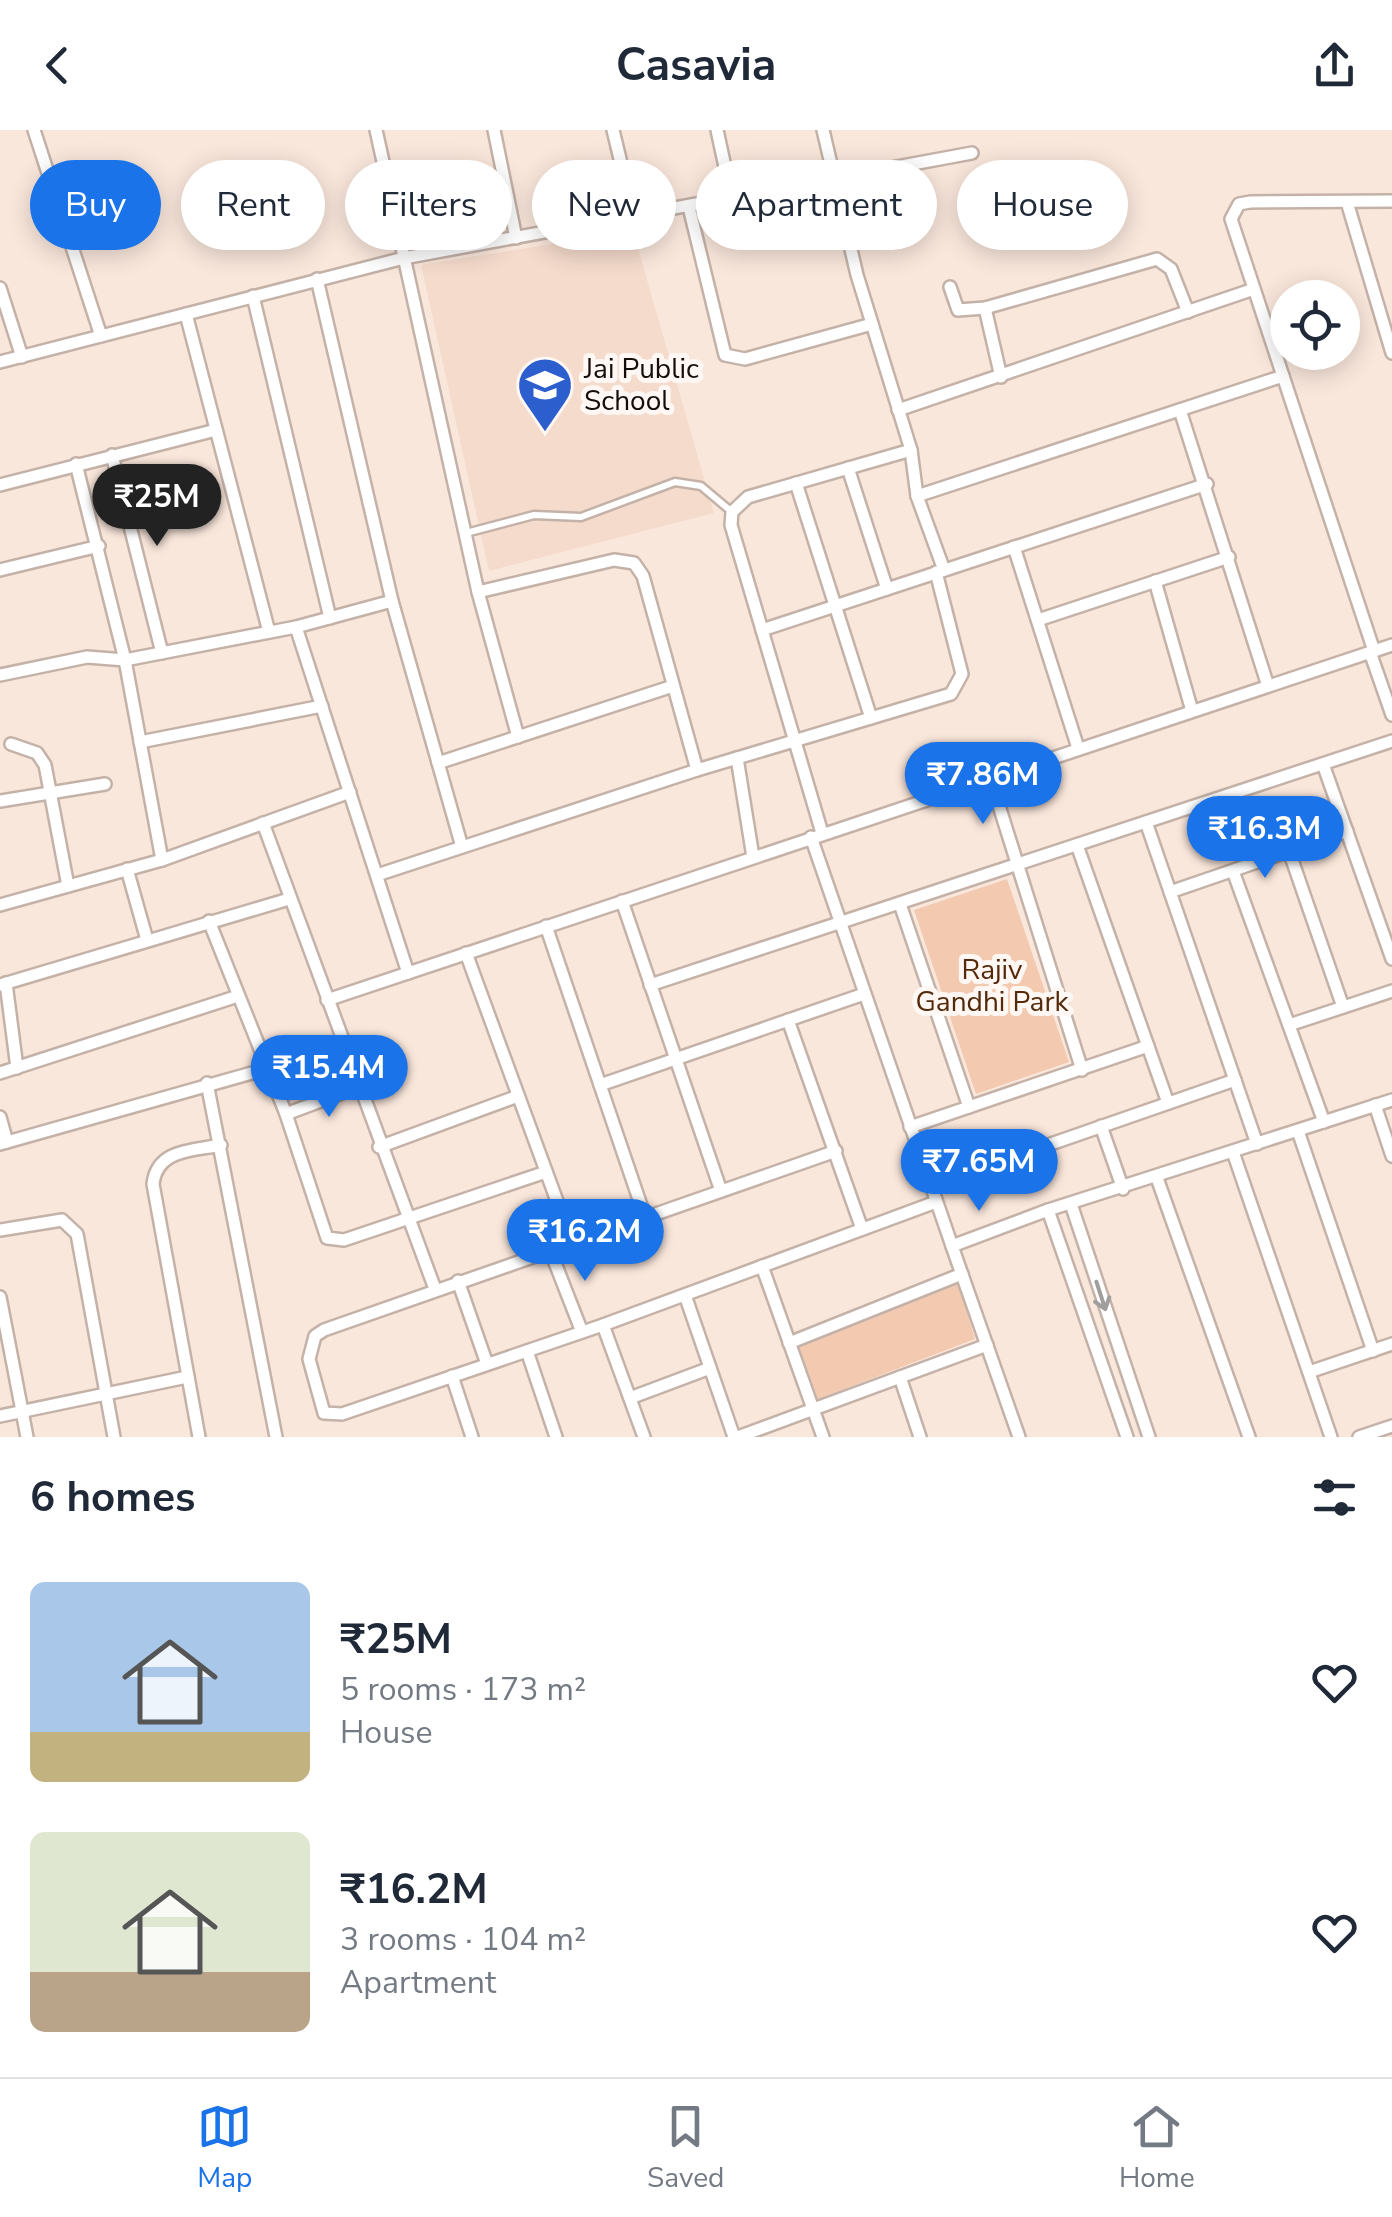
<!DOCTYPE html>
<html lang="en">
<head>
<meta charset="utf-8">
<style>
  :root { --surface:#fff; --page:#f2f2f3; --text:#1f2937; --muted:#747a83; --line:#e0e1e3; --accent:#1a73e8 }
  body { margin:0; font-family:"Nunito Sans",sans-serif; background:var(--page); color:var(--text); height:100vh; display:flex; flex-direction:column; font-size:38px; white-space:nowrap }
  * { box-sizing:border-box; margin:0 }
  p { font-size:32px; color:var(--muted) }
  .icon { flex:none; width:55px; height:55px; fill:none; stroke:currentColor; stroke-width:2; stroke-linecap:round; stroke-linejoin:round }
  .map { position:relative; height:1307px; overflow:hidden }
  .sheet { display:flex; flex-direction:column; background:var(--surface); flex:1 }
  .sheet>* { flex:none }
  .guide { position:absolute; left:30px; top:30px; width:1332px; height:90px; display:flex; gap:20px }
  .fabs { position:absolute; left:1270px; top:150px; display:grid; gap:20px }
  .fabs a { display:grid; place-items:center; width:90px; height:90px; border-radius:50%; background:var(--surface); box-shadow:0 5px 25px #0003; font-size:50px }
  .price { position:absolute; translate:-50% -85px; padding:0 22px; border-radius:35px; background:var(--accent); color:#fff; font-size:32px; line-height:65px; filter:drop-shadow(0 2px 5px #0008) }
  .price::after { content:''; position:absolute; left:50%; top:60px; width:30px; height:22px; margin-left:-15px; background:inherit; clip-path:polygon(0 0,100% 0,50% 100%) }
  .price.current { background:#222; color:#fff }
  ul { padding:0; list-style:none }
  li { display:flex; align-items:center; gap:30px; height:250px; padding:0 30px }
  li span { display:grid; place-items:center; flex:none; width:280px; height:200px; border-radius:15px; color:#555 }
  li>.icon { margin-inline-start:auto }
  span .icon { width:120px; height:120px; fill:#fffc; stroke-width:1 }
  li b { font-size:42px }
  h2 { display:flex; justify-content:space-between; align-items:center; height:120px; padding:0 30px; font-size:42px }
  .chip { padding:0 35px; border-radius:45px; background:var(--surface); box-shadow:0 5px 25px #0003; font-size:35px; line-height:90px }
  .chip.current { background:var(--accent); color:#fff }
  header { display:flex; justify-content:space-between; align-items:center; height:130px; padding:0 30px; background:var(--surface); font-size:45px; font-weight:700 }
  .menu { display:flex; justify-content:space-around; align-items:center; height:140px; border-top:2px solid var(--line); background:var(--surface); font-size:28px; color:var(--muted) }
  .menu a { display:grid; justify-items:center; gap:5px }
  .menu .current { color:var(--accent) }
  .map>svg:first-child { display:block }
  .built { fill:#f5dbcc }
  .green { fill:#f3c9af }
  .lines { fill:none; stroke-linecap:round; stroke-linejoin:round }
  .lane-casing { stroke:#c4b2a8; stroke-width:11 }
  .street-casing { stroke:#c4b2a8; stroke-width:16 }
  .lane { stroke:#fff; stroke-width:6 }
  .street { stroke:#fff; stroke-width:11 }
  .oneway { stroke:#a19f9d }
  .labels { text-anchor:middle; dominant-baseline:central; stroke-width:10; stroke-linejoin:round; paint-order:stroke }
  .poi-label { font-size:28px; fill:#140e0b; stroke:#fff7f3; text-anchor:start }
  .park-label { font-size:28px; fill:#542a0a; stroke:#fff7f3 }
</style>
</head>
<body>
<header><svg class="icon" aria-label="back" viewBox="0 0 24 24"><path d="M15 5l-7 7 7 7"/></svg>Casavia<svg class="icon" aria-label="share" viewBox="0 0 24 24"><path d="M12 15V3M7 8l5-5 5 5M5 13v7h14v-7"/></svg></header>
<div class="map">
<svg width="1392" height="1307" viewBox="0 0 1392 1307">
  <rect width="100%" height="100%" fill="#fae7dc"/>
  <path class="built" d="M633 101 714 383 489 441 421 135Z"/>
  <g class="green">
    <path d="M1007 749 1069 932 976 964 914 780Z"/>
    <path d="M958 1152 975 1209 818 1269 798 1213Z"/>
  </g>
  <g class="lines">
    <g class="lane-casing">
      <path id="lane" d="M466 403 534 385 581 387 675 352 701 356 732 382"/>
    </g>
    <g class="street-casing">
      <g id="street">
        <path d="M34 0 101 206"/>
        <path d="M376 0 478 462 518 607"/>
        <path d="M494 0 516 108"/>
        <path d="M613 0 634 87"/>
        <path d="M717 0 732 69"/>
        <path d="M823 0 857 145 911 320 917 366 944 440"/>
        <path d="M1347 72 1392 223"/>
        <path d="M689 77 725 225 745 229 872 194"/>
        <path d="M317 149 392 471 462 717"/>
        <path d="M950 157 958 180 985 178 1157 129 1171 139 1188 182"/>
        <path d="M0 158 22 227"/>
        <path d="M253 166 330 488"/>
        <path d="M985 178 1001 247"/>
        <path d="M186 184 269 502"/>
        <path d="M0 232 404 128 972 23"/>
        <path d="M898 280 1254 159"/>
        <path d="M1180 280 1268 556"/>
        <path d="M112 325 162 523"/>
        <path d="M76 334 125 530 162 730"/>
        <path d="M848 338 887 459"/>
        <path d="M796 353 871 588"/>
        <path d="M0 355 216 300"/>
        <path d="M917 366 1283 246"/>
        <path d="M1014 417 1078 618"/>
        <path d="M0 440 99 416"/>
        <path d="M1155 451 1192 581"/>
        <path d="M478 462 614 430 634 433 643 446 697 640"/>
        <path d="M1038 490 1229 427"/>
        <path d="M296 497 408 843"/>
        <path d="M762 500 1207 354"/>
        <path d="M1374 521 1231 89 1239 74 1250 72 1392 71"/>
        <path d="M1370 522 1392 585"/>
        <path d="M0 545 87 527 125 530 296 497 392 471"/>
        <path d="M140 612 322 576"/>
        <path d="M11 614 37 623 45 635 68 756"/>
        <path d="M737 628 753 727"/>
        <path d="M438 633 673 556"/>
        <path d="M1323 634 1392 829"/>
        <path d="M990 647 1082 940"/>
        <path d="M0 671 105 654"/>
        <path d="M1146 692 1257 1014"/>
        <path d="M263 693 435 1159"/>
        <path d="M822 703 731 395 732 382 748 367 911 320"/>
        <path d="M811 707 952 1116 1048 1080 1392 970"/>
        <path d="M1077 715 1168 973"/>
        <path d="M1289 721 1343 877"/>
        <path d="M127 739 147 810"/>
        <path d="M1233 741 1324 992"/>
        <path d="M377 745 697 640 951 564 962 544 936 442"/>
        <path d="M1170 762 1347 701"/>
        <path d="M622 771 721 1061"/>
        <path d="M900 774 969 977"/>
        <path d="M0 775 162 730 350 662"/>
        <path d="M209 791 286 984 327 1108 344 1110 546 1042"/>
        <path d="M546 796 645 1087"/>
        <path d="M466 823 572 1112"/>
        <path d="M6 853 17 938"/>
        <path d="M0 855 289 769"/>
        <path d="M650 855 1392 611"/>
        <path d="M327 870 1392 515"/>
        <path d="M788 890 862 1099"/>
        <path d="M1289 895 1392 861"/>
        <path d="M0 943 238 866"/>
        <path d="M207 953 276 1307"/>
        <path d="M600 955 864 864"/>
        <path d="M1375 975 1392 1026"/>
        <path d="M286 984 358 957"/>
        <path d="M0 987 7 1012"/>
        <path d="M1101 996 1123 1059"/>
        <path d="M910 997 1148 916"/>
        <path d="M1298 1001 1373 1221"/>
        <path d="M0 1014 266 939"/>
        <path d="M379 1017 518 966"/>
        <path d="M836 1021 324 1200 315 1206 309 1229 324 1283 342 1284 603 1195 936 1072"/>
        <path d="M1233 1022 1331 1307"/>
        <path d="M1157 1048 1249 1307"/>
        <path d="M930 1056 1235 950"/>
        <path d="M1071 1074 1149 1307"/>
        <path d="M1048 1080 1127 1307"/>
        <path d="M0 1100 62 1090 77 1104 114 1307"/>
        <path d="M952 1116 1019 1307"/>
        <path d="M550 1120 582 1202"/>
        <path d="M762 1136 823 1307"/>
        <path d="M458 1151 487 1234"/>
        <path d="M685 1165 734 1307"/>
        <path d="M0 1167 27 1307"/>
        <path d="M603 1195 644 1307"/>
        <path d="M789 1213 962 1144"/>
        <path d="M527 1221 556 1307"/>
        <path d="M1309 1242 1392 1214"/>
        <path d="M452 1246 472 1307"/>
        <path d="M900 1247 920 1307"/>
        <path d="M630 1268 710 1238"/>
        <path d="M0 1286 187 1247"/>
        <path d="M199 1307 153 1054C157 1019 192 1021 221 1015"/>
        <path d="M738 1307 987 1215"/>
        <path d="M1359 1307 1392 1296"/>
      </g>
    </g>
    <use href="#lane" class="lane"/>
    <use href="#street" class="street"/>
  </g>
  <defs><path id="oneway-shaft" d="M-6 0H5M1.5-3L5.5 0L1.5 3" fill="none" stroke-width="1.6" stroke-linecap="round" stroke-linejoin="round" transform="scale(2.5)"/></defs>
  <use class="oneway" href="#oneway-shaft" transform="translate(1101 1166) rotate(72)"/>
  <defs>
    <g id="school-pin" transform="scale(2.875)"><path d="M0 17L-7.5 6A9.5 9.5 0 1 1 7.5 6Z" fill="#2c5fcd" stroke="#fff7f3"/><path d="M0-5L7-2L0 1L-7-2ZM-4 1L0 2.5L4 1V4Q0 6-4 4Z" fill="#fff"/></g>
  </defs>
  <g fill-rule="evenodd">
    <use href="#school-pin" x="545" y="255"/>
  </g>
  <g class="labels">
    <g class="poi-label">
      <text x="584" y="239">Jai Public<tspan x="584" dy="32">School</tspan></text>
    </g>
    <g class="park-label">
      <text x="992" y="840">Rajiv<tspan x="992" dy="32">Gandhi Park</tspan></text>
    </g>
  </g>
</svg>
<div class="fabs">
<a><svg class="icon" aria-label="locate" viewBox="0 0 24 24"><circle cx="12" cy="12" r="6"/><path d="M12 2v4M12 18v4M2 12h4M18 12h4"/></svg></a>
</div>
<b class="price current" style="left:157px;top:419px">₹25M</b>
<b class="price" style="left:983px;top:697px">₹7.86M</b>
<b class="price" style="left:1265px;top:751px">₹16.3M</b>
<b class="price" style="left:329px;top:990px">₹15.4M</b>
<b class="price" style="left:979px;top:1084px">₹7.65M</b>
<b class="price" style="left:585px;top:1154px">₹16.2M</b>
<div class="guide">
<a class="chip current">Buy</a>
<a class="chip">Rent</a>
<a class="chip">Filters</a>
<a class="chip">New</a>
<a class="chip">Apartment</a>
<a class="chip">House</a>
</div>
</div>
<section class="sheet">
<h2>6 homes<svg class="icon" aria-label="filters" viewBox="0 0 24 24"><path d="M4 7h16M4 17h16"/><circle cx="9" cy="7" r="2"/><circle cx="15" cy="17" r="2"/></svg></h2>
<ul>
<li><span style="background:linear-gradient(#a9c7e8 75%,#c2b280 0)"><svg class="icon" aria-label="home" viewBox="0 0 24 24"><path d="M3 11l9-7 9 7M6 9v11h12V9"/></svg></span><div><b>₹25M</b><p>5 rooms · 173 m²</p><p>House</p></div><svg class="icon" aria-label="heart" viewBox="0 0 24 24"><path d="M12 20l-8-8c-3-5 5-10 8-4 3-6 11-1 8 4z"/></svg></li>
<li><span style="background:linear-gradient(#dfe7d0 70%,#b9a48a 0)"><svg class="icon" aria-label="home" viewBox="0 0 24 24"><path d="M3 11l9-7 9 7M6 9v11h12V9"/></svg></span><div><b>₹16.2M</b><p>3 rooms · 104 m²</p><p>Apartment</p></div><svg class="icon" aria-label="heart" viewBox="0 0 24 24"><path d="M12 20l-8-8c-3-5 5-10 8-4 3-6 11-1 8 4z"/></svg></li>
</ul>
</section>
<nav class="menu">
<a class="current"><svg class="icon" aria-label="map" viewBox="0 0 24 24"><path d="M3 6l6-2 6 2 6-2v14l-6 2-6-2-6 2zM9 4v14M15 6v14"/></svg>Map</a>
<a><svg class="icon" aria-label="saved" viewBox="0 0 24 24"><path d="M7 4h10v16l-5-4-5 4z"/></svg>Saved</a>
<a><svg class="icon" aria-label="home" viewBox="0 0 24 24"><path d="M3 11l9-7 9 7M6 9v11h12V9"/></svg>Home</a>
</nav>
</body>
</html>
